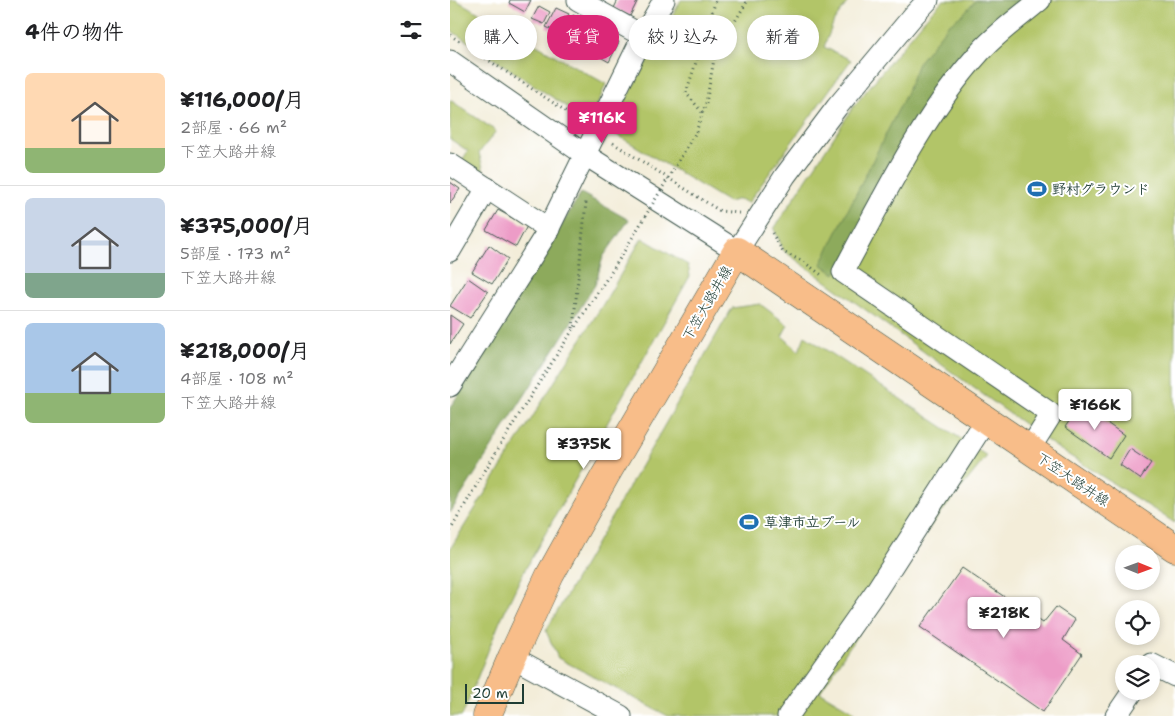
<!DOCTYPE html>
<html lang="ja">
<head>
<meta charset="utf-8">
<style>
  :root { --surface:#fff; --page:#f2f2f2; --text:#202124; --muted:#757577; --line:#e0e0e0; --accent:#db2777 }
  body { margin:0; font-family:"Shantell Sans","Klee One",sans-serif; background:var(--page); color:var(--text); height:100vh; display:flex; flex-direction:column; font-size:19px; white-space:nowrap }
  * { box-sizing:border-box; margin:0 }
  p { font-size:16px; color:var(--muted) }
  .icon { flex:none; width:28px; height:28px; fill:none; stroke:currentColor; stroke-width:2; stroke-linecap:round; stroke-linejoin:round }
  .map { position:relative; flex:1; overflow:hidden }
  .details { display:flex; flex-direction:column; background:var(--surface); width:450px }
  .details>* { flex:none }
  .hud { position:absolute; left:15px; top:15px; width:475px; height:45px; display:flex; gap:10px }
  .needle { width:32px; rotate:91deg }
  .tools { position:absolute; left:665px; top:545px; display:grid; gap:10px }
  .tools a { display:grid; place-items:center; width:45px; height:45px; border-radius:50%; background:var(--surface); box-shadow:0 2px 8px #0003; font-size:25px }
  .scale { position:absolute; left:15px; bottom:12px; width:59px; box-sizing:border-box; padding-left:5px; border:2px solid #1f3d34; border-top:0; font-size:14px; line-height:18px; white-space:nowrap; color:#1f3d34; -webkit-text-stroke:4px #fff; paint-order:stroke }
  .price { position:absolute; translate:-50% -42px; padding:0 11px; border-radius:5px; background:#fff; color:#222; font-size:16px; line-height:32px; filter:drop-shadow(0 1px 2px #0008) }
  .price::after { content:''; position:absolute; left:50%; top:30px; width:15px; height:11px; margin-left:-8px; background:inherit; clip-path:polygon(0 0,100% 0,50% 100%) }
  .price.on { background:var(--accent); color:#fff }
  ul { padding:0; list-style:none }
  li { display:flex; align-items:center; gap:15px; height:125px; padding:0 25px }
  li+li { border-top:1px solid var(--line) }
  li span { display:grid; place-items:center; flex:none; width:140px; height:100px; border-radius:8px; color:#555 }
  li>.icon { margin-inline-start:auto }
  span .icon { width:60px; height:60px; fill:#fffc; stroke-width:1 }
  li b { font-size:21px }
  h2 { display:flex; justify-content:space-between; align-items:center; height:60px; padding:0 25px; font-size:21px }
  .tag { padding:0 18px; border-radius:22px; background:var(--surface); box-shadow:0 2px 8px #0003; font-size:18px; line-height:45px }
  .tag.on { background:var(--accent); color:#fff }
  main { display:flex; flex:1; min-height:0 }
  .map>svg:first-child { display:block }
  .green { fill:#b2c568; stroke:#68814e }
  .forest { fill:#8daa5c; stroke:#567448 }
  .building { fill:#ed9cc7 }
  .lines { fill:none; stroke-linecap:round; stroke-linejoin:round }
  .minor-casing { stroke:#3f574d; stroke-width:23 }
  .major-casing { stroke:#3f574d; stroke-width:29 }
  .path { stroke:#3f574d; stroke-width:3; stroke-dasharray:1 4; stroke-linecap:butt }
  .minor { stroke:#fff; stroke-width:21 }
  .major { stroke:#f8bd89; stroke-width:28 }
  .path-bridge { stroke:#3f574d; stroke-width:3; stroke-dasharray:1 4; stroke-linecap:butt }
  .labels { text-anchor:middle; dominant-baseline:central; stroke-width:4; stroke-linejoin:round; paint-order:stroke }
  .poi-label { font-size:14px; font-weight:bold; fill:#1f3d34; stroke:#fff; text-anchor:start }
  .street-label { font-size:14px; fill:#1f3d34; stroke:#fff }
</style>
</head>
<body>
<main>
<section class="details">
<h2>4件の物件<svg class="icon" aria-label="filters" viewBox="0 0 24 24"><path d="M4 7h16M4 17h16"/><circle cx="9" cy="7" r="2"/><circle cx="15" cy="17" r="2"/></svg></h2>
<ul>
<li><span style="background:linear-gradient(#ffd9b3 75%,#8fb573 0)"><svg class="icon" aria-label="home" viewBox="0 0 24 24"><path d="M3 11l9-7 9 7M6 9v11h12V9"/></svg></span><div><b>¥116,000/月</b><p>2部屋 · 66 m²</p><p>下笠大路井線</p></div></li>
<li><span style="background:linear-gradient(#c9d6e8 75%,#7fa58c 0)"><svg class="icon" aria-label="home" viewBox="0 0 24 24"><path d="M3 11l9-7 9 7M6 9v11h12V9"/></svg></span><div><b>¥375,000/月</b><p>5部屋 · 173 m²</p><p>下笠大路井線</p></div></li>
<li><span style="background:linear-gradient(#a9c7e8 70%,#8fb573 0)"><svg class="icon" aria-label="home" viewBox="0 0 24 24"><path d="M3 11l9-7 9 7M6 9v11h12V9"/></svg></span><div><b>¥218,000/月</b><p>4部屋 · 108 m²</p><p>下笠大路井線</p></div></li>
</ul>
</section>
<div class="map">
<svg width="725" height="716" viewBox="0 0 725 716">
  <rect width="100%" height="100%" fill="#fff"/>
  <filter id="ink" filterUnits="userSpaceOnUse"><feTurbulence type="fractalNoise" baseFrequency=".02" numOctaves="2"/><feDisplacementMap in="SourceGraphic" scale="10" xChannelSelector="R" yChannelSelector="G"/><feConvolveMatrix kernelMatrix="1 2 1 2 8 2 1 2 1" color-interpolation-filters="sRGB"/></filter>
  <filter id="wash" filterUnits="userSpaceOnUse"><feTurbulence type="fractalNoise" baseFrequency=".0096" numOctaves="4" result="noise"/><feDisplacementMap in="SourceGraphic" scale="20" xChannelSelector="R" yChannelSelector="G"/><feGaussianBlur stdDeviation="1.12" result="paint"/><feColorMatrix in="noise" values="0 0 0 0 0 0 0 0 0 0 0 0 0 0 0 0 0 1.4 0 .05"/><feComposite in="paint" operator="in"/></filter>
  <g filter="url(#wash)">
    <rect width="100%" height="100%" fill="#f3edd9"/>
    <g class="green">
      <path d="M0 0H6L156 84 140 122 0 30Z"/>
      <path d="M231 0H399L384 21 374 47 401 60 298 203 290 199 278 202 159 130Z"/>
      <path d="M493 0H725V523L603 445 334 251 324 229 404 106 475 19Z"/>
      <path d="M0 100 46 131 29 153 34 172 30 175 9 165 18 151 0 139Z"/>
      <path d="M192 238 238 265 240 276 72 575 50 621 12 716H0V549L155 301Z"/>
      <path d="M310 304 338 325 332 336 349 351 355 336 537 456 470 539 370 692 404 712 401 716H218L108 658 96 631 282 308Z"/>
    </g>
    <g class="forest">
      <path d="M526 0H583L516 59 385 274 371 264 456 94 468 63 498 25 512 15Z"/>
      <path d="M131 193 179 220 153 257 145 285 0 513V408Z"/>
    </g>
    <g id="blocks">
      <g class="building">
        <path d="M60 0H81L75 12 59 3Z"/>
        <path d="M168 0H188L180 16 164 8Z"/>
        <path d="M89 6 100 12 94 24 82 19Z"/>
        <path d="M106 8 119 14 109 33 96 27Z"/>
        <path d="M123 15 136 22 126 41 113 34Z"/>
        <path d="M143 36 154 42 157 36 169 42 159 62 147 55 148 53 137 47Z"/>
        <path d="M0 182 10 189 0 203Z"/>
        <path d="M48 210 77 226 66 247 36 230Z"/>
        <path d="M39 245 58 259 42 284 22 272Z"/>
        <path d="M18 278 38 292 20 318 0 306Z"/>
        <path d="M0 315 13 324 0 344Z"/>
        <path d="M631 405 674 435 659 458 615 427Z"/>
        <path d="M680 449 701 463 690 479 670 465Z"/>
        <path d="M512 568 593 623 606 607 625 620 613 640 632 654 593 712 470 627Z"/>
      </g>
    </g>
  </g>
  <g filter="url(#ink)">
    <use href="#blocks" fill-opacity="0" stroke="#3f574d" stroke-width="1"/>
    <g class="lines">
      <g class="minor-casing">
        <g id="minor">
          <path d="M128 0 193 36"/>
          <path d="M0 61 134 154 287 251 335 176 387 107 463 16 478 0"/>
          <path d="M0 164 99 229"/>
          <path d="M0 251 37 188"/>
          <path d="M0 386 96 234 193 36 214 0"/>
          <path d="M579 450 601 415 600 413 393 272C434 197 472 116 530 52 547 33 570 17 590 0"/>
          <path d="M62 657 171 716"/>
          <path d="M701 664 725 676"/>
          <path d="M338 716 426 591 536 420"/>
          <path d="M666 716 683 691"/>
        </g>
      </g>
      <g class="major-casing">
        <path id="major" d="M37 716 62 657 100 575 155 476 287 251 725 548"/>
      </g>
      <g class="path">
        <path d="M0 35 12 43"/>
        <path d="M23 50 131 121"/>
        <path d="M252 112 236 93 266 0"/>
        <path d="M246 132 256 103 265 54 298 0"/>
        <path d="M163 143 270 211 289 213"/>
        <path d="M322 233 333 252 354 262 373 276"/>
        <path d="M123 328 136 202"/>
        <path d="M0 531C51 441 106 354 164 268"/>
      </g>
      <use href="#minor" class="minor"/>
      <use href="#major" class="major"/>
      <path class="path-bridge" d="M164 268 246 132"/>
    </g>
  </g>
  <defs>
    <g id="stadium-bare" transform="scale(1.5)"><path d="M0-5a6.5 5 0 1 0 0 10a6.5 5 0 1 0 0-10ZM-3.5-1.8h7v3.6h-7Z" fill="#1f6fb2" stroke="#fff" stroke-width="2.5" paint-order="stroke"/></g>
  </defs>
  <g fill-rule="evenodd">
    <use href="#stadium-bare" x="587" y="189"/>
    <use href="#stadium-bare" x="299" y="522"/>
  </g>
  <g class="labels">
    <g class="poi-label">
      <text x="602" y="189">野村グラウンド</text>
      <text x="314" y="522">草津市立プール</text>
    </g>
    <g class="street-label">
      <text transform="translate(257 303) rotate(-60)">下笠大路井線</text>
      <text transform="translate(623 479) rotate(34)">下笠大路井線</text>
    </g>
  </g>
</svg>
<div class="tools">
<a><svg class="needle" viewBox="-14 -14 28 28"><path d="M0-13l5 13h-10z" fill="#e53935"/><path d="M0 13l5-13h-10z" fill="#757577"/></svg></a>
<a><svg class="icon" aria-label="locate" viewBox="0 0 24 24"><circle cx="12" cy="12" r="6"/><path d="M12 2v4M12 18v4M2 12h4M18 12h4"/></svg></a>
<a><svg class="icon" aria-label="layers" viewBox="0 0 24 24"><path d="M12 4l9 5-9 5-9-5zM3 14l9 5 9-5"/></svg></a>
</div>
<div class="scale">20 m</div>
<b class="price on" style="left:152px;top:144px">¥116K</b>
<b class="price" style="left:645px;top:431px">¥166K</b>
<b class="price" style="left:134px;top:470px">¥375K</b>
<b class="price" style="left:554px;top:639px">¥218K</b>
<div class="hud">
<a class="tag">購入</a>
<a class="tag on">賃貸</a>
<a class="tag">絞り込み</a>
<a class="tag">新着</a>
</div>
</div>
</main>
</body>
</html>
